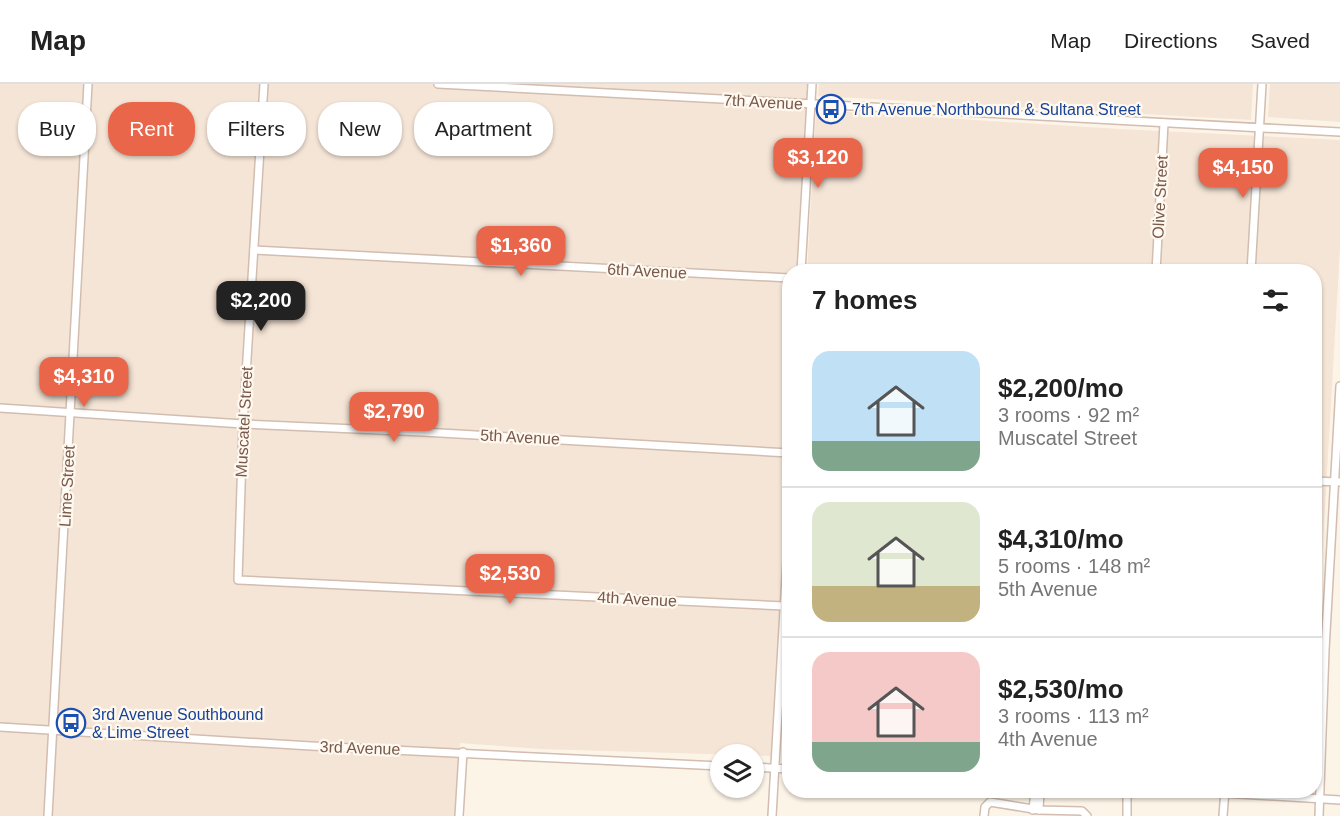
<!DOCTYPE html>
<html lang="en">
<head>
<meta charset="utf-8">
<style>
  :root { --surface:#fff; --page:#f2f2f2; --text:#222; --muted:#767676; --line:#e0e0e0; --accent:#e9664b }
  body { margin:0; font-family:Arial,sans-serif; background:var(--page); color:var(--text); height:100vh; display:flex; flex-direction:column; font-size:22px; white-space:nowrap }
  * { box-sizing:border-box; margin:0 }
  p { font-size:20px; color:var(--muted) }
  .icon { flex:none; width:33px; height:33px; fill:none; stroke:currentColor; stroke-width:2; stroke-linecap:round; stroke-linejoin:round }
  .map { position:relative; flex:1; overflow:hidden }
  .sheet { position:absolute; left:782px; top:180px; width:540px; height:534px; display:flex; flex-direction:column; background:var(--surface); border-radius:24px; box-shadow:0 2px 4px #0004 }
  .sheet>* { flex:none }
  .guide { position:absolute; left:18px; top:18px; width:570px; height:54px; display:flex; gap:12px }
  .fabs { position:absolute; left:710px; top:660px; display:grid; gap:12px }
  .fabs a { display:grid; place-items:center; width:54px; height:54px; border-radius:50%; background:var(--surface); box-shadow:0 2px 4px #0004; font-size:30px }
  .price { position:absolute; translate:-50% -51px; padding:0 14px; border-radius:12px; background:var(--accent); color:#fff; font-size:20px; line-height:39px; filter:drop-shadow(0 2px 3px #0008) }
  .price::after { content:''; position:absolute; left:50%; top:36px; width:18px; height:14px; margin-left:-9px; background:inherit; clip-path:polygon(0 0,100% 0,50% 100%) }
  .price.selected { background:#222; color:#fff }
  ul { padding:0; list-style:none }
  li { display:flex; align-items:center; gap:18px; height:150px; padding:0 30px }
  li+li { border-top:2px solid var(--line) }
  li span { display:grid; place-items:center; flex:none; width:168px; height:120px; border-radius:18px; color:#555 }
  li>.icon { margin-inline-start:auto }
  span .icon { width:72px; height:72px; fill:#fffc; stroke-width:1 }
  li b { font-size:26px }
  h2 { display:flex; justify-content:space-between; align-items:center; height:72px; padding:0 30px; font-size:26px }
  .pill { padding:0 21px; border-radius:24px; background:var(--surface); box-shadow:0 2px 4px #0004; font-size:21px; line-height:54px }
  .pill.selected { background:var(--accent); color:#fff }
  header { display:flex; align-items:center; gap:36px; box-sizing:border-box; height:84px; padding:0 30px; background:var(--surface); border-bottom:2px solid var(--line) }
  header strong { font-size:28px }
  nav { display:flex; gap:33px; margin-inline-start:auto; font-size:21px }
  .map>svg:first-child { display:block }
  .residential { fill:#f5e5d6 }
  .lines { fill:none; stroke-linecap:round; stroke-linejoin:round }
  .minor-casing { stroke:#d2bdb0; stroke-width:10 }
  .minor { stroke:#fff; stroke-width:7 }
  .labels { text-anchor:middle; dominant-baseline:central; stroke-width:4.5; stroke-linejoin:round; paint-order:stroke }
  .street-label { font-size:16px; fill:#78594b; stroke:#fff8ef }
  .transit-label { font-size:16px; fill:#164399; stroke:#fff8ef; text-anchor:start }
</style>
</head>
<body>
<header>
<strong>Map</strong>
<nav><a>Map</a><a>Directions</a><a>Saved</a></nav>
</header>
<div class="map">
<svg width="1340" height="732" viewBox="0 0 1340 732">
  <rect width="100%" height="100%" fill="#fdf4e8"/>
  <g class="residential">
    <path d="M0 0H810L799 187 789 188V369L772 672 541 665 460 659 457 732H0Z"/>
    <path d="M819 0H1253L1251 36 818 12Z"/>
    <path d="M1270 0H1340V38L1268 33Z"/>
    <path d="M816 26 1119 45 1340 56V164L1314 613V188H807Z"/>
    <path d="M789 540V674H782Z"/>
  </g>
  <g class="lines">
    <g class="minor-casing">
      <g id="minor">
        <path d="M264 0 243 340 238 496 784 522"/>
        <path d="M438 0 1340 48"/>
        <path d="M254 166 789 194"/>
        <path d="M801 188 812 0"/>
        <path d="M1156 188 1164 39"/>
        <path d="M1251 188 1262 0"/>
        <path d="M0 324 243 340 423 348 789 369"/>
        <path d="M1314 397 1340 398"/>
        <path d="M0 643 311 662 720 682"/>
        <path d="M753 683 789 685"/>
        <path d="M1171 706 1340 716"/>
        <path d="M1033 726 1035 706"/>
        <path d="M1039 726 1040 706"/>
        <path d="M48 732 88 0"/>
        <path d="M459 732 463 668"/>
        <path d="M772 732 789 441"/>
        <path d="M984 732 985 723 990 718 1039 726 1082 727 1087 732"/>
        <path d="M1127 732V706"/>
        <path d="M1223 732 1225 706"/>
        <path d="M1319 732 1325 566 1340 302"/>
      </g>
    </g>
    <use href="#minor" class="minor"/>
  </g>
  <defs>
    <g id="bus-ring" transform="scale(1.5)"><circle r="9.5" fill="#fff8ef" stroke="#1a4fb4" stroke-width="1.5"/><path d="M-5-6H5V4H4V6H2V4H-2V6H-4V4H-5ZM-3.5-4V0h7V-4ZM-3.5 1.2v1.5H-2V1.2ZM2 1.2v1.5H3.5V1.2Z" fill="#1a4fb4"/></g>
  </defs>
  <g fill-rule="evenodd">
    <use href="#bus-ring" x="831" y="25"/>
    <use href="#bus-ring" x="71" y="639"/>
  </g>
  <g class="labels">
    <g class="street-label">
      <text transform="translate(763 18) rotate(3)">7th Avenue</text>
      <text transform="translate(1160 113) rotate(-87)">Olive Street</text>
      <text transform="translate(647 187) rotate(3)">6th Avenue</text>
      <text transform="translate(244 338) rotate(-87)">Muscatel Street</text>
      <text transform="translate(520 353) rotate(3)">5th Avenue</text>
      <text transform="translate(67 402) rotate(-87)">Lime Street</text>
      <text transform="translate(637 515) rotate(3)">4th Avenue</text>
      <text transform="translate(360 664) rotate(2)">3rd Avenue</text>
    </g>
    <g class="transit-label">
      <text x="852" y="25">7th Avenue Northbound &amp; Sultana Street</text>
      <text x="92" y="630">3rd Avenue Southbound<tspan x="92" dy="18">&amp; Lime Street</tspan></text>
    </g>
  </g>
</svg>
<div class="fabs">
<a><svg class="icon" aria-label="layers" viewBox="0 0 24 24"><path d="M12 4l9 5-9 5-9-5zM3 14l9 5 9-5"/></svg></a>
</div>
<b class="price" style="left:818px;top:105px">$3,120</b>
<b class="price" style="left:1243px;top:115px">$4,150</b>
<b class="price" style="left:521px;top:193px">$1,360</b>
<b class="price selected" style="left:261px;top:248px">$2,200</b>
<b class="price" style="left:84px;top:324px">$4,310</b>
<b class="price" style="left:394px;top:359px">$2,790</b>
<b class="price" style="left:510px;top:521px">$2,530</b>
<div class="guide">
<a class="pill">Buy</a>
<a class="pill selected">Rent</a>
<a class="pill">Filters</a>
<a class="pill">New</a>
<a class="pill">Apartment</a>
</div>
<section class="sheet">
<h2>7 homes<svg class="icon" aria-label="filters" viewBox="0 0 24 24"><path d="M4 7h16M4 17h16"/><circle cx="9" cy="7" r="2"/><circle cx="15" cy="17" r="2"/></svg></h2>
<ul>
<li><span style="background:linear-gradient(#bfe0f5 75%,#7fa58c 0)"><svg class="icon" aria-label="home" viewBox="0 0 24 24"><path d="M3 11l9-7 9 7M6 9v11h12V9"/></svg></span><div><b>$2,200/mo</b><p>3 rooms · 92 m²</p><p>Muscatel Street</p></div></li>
<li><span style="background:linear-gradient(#dfe7d0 70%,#c2b280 0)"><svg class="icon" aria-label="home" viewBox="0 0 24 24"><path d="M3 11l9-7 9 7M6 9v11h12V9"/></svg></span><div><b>$4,310/mo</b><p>5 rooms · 148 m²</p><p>5th Avenue</p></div></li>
<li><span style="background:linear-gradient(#f6c9c9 75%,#7fa58c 0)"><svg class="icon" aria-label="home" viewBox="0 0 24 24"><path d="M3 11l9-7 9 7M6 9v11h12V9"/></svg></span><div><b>$2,530/mo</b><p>3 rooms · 113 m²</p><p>4th Avenue</p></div></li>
</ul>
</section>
</div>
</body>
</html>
